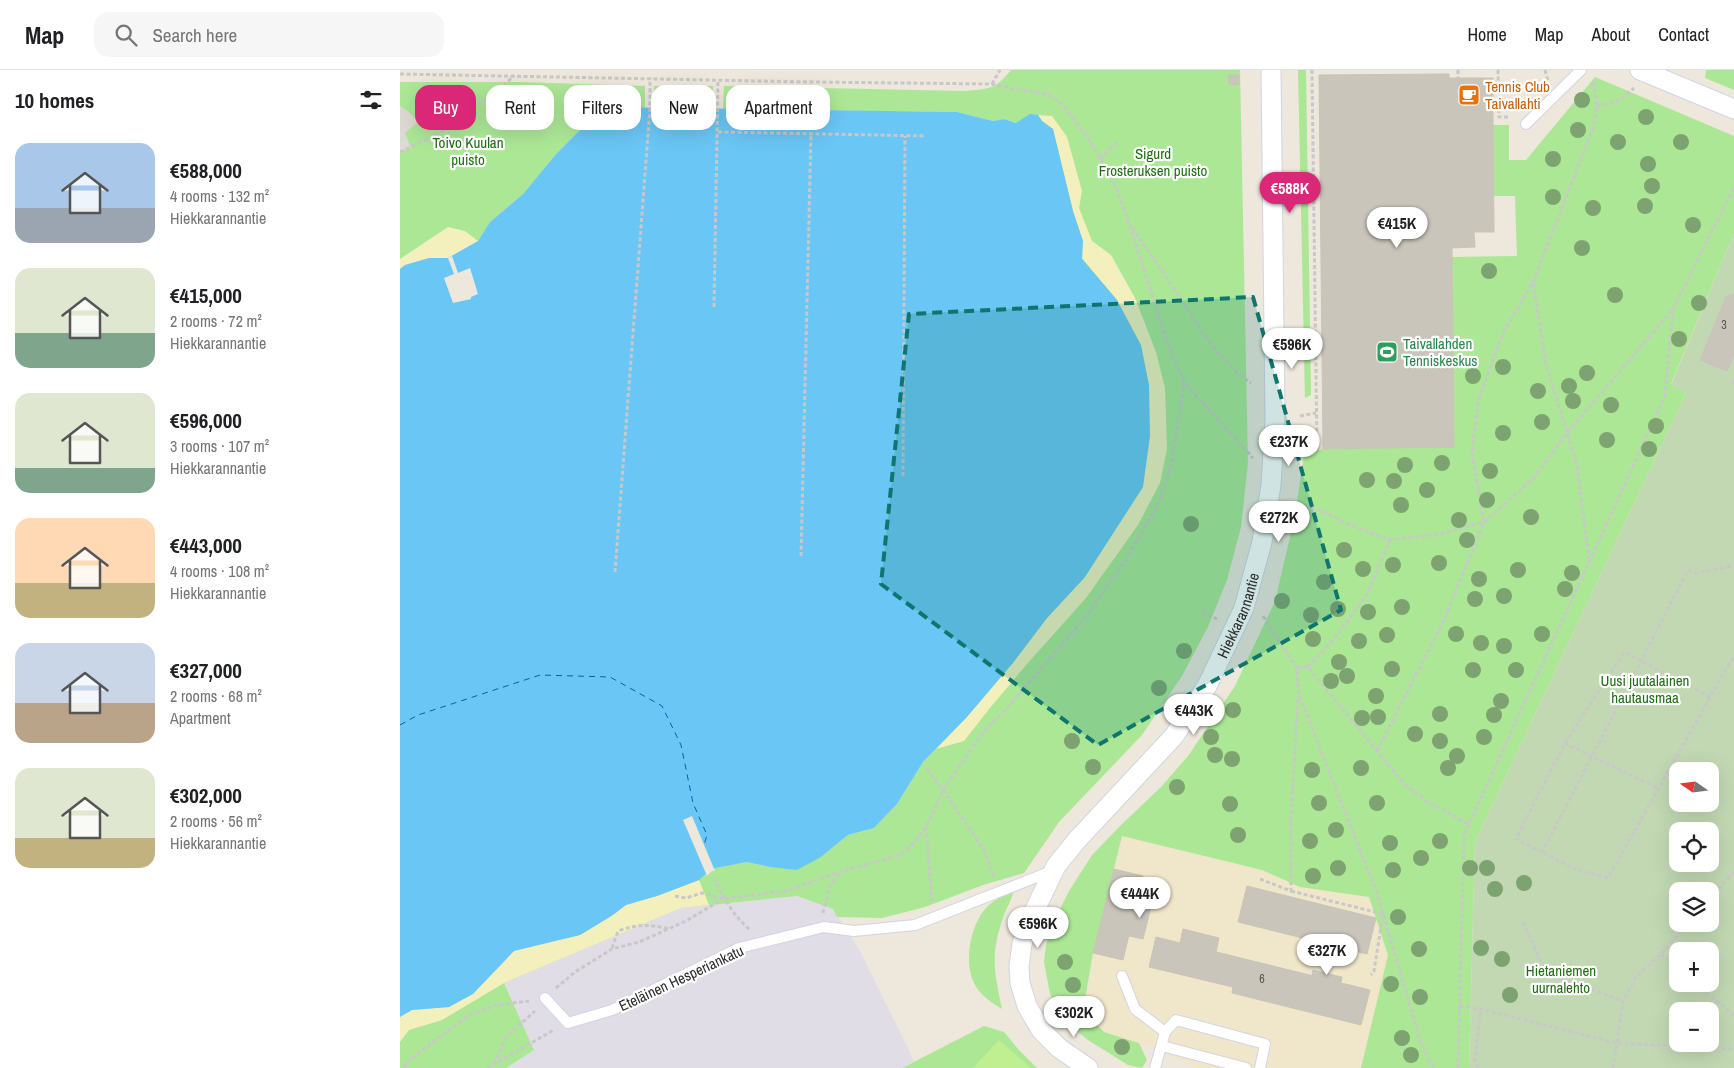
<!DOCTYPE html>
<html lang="en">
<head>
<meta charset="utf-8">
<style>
  :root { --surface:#fff; --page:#f6f6f6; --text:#202124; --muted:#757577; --line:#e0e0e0; --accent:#db2777 }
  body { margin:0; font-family:"Archivo Narrow",sans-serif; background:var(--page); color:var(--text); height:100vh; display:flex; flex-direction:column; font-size:19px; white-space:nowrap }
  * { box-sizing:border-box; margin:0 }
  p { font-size:16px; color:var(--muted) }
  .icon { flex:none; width:28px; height:28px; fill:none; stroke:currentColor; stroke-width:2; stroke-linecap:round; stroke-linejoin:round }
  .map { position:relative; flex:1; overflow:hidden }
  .panel { display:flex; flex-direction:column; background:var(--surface); width:400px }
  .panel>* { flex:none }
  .banner { position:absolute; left:15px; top:15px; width:475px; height:45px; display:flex; gap:10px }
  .needle { width:32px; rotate:284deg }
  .tools { position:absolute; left:1269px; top:692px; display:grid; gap:10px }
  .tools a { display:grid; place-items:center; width:50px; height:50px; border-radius:10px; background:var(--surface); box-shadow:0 5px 20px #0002; font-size:25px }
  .price { position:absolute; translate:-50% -42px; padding:0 11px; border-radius:18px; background:#fff; color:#222; font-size:16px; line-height:32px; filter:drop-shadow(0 1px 2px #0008) }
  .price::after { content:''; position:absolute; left:50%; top:30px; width:15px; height:11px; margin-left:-8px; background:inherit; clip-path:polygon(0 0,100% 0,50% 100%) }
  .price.active { background:var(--accent); color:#fff }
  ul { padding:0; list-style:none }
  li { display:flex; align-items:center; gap:15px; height:125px; padding:0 15px }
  li span { display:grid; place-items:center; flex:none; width:140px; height:100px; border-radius:15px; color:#555 }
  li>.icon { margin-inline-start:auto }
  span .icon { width:60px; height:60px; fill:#fffc; stroke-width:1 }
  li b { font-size:21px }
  h2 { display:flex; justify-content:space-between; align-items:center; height:60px; padding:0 15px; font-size:21px }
  .tag { padding:0 18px; border-radius:15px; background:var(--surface); box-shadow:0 5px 20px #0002; font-size:18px; line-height:45px }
  .tag.active { background:var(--accent); color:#fff }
  header { display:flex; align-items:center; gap:30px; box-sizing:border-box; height:70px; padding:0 25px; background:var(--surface); border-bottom:1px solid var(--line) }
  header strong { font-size:24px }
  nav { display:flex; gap:28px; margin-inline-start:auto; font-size:18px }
  .search { width:350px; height:45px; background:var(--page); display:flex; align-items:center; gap:12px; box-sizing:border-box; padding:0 18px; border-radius:15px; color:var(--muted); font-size:19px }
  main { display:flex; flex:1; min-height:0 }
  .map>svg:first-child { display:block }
  .industrial { fill:#e0dde6 }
  .education { fill:#f0e7cb }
  .green { fill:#ace796 }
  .sand { fill:#f4f0be }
  .cemetery { fill:#c2d8b3; fill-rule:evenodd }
  .pitch { fill:#c0ef91 }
  .plaza { fill:#dddad3 }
  .water { fill:#6ac6f5 }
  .pier { fill:#ede7dc }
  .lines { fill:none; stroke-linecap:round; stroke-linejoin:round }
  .ferry { stroke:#0762a3; stroke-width:1; stroke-dasharray:6 5; stroke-linecap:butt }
  .building { fill:#c9c5bb; stroke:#c9c4b6 }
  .lane-casing { stroke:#d1d4e4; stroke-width:12 }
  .street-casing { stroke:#d1d4e4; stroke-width:21 }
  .path { stroke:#c8c8c8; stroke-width:3; stroke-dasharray:4 2.5; stroke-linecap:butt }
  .lane { stroke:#fff; stroke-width:10 }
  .street { stroke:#fff; stroke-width:19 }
  .tree { fill:#7da370 }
  .marked { fill:#0f766e; fill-opacity:0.2; stroke:#0f766e; stroke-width:4; stroke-dasharray:10 6; stroke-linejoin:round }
  .labels { text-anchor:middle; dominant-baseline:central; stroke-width:4.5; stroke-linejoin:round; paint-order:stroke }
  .number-label { font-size:12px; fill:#52524f }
  .food-label { font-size:15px; fill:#c56008; stroke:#fff; text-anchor:start }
  .park-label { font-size:15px; fill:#226c17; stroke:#fff }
  .leisure-label { font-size:15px; fill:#27864d; stroke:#fff; text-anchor:start }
  .street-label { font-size:15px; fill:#2b2b2b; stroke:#fff }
</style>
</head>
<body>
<header>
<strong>Map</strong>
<div class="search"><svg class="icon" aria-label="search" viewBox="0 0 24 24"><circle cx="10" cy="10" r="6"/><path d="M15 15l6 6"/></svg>Search here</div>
<nav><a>Home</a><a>Map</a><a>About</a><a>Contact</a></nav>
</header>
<main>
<section class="panel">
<h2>10 homes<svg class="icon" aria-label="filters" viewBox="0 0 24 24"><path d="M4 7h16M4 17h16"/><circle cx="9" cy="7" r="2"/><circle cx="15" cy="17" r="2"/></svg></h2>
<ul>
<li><span style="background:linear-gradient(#a9c7e8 65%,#9aa5b1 0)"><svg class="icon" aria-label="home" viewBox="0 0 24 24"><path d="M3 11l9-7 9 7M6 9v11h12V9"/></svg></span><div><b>€588,000</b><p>4 rooms · 132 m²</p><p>Hiekkarannantie</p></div></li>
<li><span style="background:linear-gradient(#dfe7d0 65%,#7fa58c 0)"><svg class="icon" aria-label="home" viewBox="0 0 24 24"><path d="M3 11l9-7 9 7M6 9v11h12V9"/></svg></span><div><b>€415,000</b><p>2 rooms · 72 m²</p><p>Hiekkarannantie</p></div></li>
<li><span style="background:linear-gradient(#dfe7d0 75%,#7fa58c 0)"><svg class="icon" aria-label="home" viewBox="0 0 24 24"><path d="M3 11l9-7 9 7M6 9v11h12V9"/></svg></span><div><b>€596,000</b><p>3 rooms · 107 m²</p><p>Hiekkarannantie</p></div></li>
<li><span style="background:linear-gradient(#ffd9b3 65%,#c2b280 0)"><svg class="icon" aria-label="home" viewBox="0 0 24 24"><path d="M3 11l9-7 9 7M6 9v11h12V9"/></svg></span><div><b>€443,000</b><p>4 rooms · 108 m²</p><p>Hiekkarannantie</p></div></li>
<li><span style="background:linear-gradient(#c9d6e8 60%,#b9a48a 0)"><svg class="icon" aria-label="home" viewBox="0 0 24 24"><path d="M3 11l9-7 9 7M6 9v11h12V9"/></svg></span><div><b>€327,000</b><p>2 rooms · 68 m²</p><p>Apartment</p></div></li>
<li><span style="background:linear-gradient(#dfe7d0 70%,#c2b280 0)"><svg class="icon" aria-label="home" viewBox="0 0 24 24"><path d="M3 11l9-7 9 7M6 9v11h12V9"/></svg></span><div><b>€302,000</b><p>2 rooms · 56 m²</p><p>Hiekkarannantie</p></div></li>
</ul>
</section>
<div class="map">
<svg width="1334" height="998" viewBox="0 0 1334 998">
  <rect width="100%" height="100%" fill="#ede7dc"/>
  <path class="industrial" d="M397 826 433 839 460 881 514 991 502 998H106L134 980 104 913 281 838Z"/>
  <path class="education" d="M722 766 862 800 900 817 969 827 988 885 961 998H800L739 973 704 962 683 941 693 883Z"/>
  <g class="green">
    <path d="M611 0H840L848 393 841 457 827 510 808 557 782 606 742 665 659 752 624 803 583 815 525 837 482 848 437 847 433 839 397 826 281 838 104 913 134 980 106 998H0V947L311 799 347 792 370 797 421 787 448 765 474 758 497 734 523 692 566 648 617 53 604 49 593 51 557 42 323 39 324 16 564 21C588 19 595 20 611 0Z"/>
    <path d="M898 0H906L911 325 905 328Z"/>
    <path d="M1306 0H1334V20L1305 8Z"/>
    <path d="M1195 7 1334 66V163L1271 314 1286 323 1075 772 1069 998H961L988 885 969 827 900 817 862 800 722 766 693 883 683 941 704 962 739 973 747 990 742 998 728 995 688 970 665 951 650 924 644 892 646 875 653 853 669 821 692 785 722 754 761 717 788 686 835 616 875 531 895 446 904 384 923 379 1054 377 1052 187 1117 186 1115 126H1094L1093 55H1109V90H1126Z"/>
    <path d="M0 12H118L245 16V38L203 37 157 83 123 124 90 152 78 171 5 195 0 199Z"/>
    <path d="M254 16H313L312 39 254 38Z"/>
    <path d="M610 822 613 823C611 831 607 837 604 845 590 884 594 900 602 939 592 933 579 924 574 913 564 892 570 857 585 839 591 832 601 827 610 822Z"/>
    <path d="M584 956 604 962 618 979 637 998H502Z"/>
  </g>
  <g class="sand">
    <path d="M638 45 652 46 667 67 682 121 679 138 692 171 711 185 735 228 756 282 765 318 767 379 760 413 738 455 686 528 627 594 589 639 564 671 536 679 566 648 612 594 647 548 685 507 717 230 682 188 683 171 673 141 653 59 642 51Z"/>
    <path d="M48 157 65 161 78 171 48 188H29L5 195 0 199V189Z"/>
    <path d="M299 810 309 835 281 838 104 913 42 950 9 960 0 972V947L12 940 49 937 101 896 114 881 180 865 213 845 226 835 257 826Z"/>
  </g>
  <path class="cemetery" d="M1334 163V998H1069L1075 772 1286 323 1271 315ZM1278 701H1310V734H1278ZM1278 761H1310V794H1278ZM1278 821H1310V854H1278ZM1278 881H1310V914H1278ZM1278 941H1310V974H1278Z"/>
  <path class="pitch" d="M599 970 631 998H573Z"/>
  <path class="plaza" d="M0 36 9 42 18 52 5 63 11 78 0 82Z"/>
  <path class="water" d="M203 37 557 42 593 51 604 49 616 53 630 44 638 45 642 51 653 59 673 141 683 171 682 189 717 230 741 275 749 315 750 366 743 417 685 507 647 548 612 594 566 648 523 692 497 734 474 758 448 765 421 787 397 800 370 797 347 792 311 799 299 810 257 826 226 835 213 845 180 865 114 881 73 924 49 937 12 940 0 947V199L5 195 29 188H48L78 171 90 152 123 124 157 83Z"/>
  <g class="pier">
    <path d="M52 186 58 203 70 198 78 224 71 227V229L53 233 44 208 54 204 48 188Z"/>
    <path d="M292 746 315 801H312L307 806 283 750Z"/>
  </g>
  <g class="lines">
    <path class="ferry" d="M0 655 18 645 140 605 210 607 262 636 281 675 293 733 307 765 304 775"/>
  </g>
  <g class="building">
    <path d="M1049 4V8H1093V55L1094 162H1074L1075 177 1052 178 1054 377 923 379 919 5Z"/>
    <path d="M828 5H839V15L829 14Z"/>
    <path d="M1334 224V284L1327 301 1300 290 1326 227Z"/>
    <path d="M714 799 743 806 723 890 693 883Z"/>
    <path d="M847 816 976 848 967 884 838 852Z"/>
    <path d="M737 830 752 833 743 869 729 866Z"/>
    <path d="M783 859 819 868 816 882 780 873Z"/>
    <path d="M756 867 970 920 961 955 832 923 833 917 749 897Z"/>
    <path d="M909 869 939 877 938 882 908 875Z"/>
    <path d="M913 900 942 907 941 912 912 905Z"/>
  </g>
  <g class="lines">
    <g class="lane-casing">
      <g id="lane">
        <path d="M1126 54 1181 0"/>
        <path d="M722 906 735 939 765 962"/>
        <path d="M145 928 168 953 212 940 339 878 424 857 454 861 515 855 652 801"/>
        <path d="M762 976 846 998"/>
        <path d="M755 998 765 962 776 950 865 974 860 998"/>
      </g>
    </g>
    <g class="street-casing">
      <g id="street">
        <path d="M1240 0 1334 39"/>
        <path id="s1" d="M688 998 659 978 641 960 627 936 620 913 619 896 622 874 629 852 656 796 677 770 774 666 807 616 844 538 862 472 871 415 875 349 871 0"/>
      </g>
    </g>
    <g class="path">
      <path d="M912 0 917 379"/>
      <path d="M1058 0V8"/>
      <path d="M1098 0 1099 47H1109"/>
      <path d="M1145 0 1148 11"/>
      <path d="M0 4 412 12 592 14 614 19 648 24 662 34 687 66 713 109 730 156 768 274 784 312 853 388"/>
      <path d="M592 14 600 0"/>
      <path d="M1197 36 1220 30 1234 18"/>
      <path d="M318 62 526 66"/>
      <path d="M0 82 40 63 105 15 114 5"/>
      <path d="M700 89 718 71"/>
      <path d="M732 158C750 183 767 208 784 234 803 263 822 293 851 313"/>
      <path d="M1133 213 1146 294 1177 395 1189 490"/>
      <path d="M314 237 318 10"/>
      <path d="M1332 314 1334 310"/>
      <path d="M900 346 916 343"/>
      <path d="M503 406 505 66"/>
      <path d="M892 432 927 443 945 453 990 470 1040 464 1084 452 1133 409 1167 363 1273 239 1334 117"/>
      <path d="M401 486 411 63"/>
      <path d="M215 502 250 38V8"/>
      <path d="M802 542 817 549"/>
      <path d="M863 546 897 598 899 625 977 823 1021 973 1034 998"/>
      <path d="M908 597 934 569 966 526 990 470"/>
      <path d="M897 598 908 597 1005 715 1031 734 1069 754"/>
      <path d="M1310 627 1224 582 1165 673 1116 769 1175 799 1208 808 1334 585"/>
      <path d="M1165 673 1259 719"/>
      <path d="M977 681 1044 550 1084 452 1072 384 1078 331 1103 263 1133 212 1193 58 1197 36 1193 12"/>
      <path d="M527 699 543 720 584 780 594 808"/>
      <path d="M526 757 532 831"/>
      <path d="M1142 783 1288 500 1296 503 1334 496"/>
      <path d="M314 808C323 827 333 845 349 859"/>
      <path d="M860 809 891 821V746L898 628"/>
      <path d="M891 821 983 844 974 901 971 905"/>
      <path d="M275 826 286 828 302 823 324 829 386 821 440 802 499 785 513 774 526 757 543 720 585 660 607 638 685 548 727 488 759 432 771 397 784 313"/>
      <path d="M1310 829 1334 802"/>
      <path d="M423 843 430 816 439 803"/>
      <path d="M1123 852 1146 903 1223 931"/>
      <path d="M212 878 218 861C237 854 249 854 269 859"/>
      <path d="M1261 884 1278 898"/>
      <path d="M1296 914 1334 945"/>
      <path d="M156 918 175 902 212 879 239 872 286 851 323 829"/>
      <path d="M1060 936 1081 939 1216 973 1334 979"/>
      <path d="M94 994 107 966 135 941"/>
      <path d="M4 998 8 991 69 945 97 935 129 931"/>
      <path d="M87 998 154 960"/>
      <path d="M1058 998 1064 765 1265 326 1273 239"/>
      <path d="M1078 998 1075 990 1081 939"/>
      <path d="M1213 998 1223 931 1236 907 1261 884 1288 854"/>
    </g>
    <use href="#lane" class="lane"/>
    <use href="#street" class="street"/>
  </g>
  <g class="tree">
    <circle cx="1182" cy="30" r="8"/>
    <circle cx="1246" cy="47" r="8"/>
    <circle cx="1178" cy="60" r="8"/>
    <circle cx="1218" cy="72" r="8"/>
    <circle cx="1281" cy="72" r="8"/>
    <circle cx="1153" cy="89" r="8"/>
    <circle cx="1248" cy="94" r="8"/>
    <circle cx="1252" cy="116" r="8"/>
    <circle cx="1153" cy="127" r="8"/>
    <circle cx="1245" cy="136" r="8"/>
    <circle cx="1193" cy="138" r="8"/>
    <circle cx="1293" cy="155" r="8"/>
    <circle cx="1182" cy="178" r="8"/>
    <circle cx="1089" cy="201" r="8"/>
    <circle cx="1215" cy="225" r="8"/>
    <circle cx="1299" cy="233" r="8"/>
    <circle cx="1279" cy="269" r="8"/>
    <circle cx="1103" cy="297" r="8"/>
    <circle cx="1187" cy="303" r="8"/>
    <circle cx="1073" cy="306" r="8"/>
    <circle cx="1169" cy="316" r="8"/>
    <circle cx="1138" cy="321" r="8"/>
    <circle cx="1173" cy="331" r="8"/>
    <circle cx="1211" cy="335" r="8"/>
    <circle cx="1142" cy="352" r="8"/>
    <circle cx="1256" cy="356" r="8"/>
    <circle cx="1103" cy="363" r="8"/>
    <circle cx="1207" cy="370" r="8"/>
    <circle cx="1249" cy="379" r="8"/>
    <circle cx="1042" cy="393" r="8"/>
    <circle cx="1005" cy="395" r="8"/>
    <circle cx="1090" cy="401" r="8"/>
    <circle cx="967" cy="410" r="8"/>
    <circle cx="994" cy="411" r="8"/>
    <circle cx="1027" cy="420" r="8"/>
    <circle cx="1087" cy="430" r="8"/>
    <circle cx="1001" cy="435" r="8"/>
    <circle cx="1131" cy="447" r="8"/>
    <circle cx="1059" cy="450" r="8"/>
    <circle cx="791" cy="454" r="8"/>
    <circle cx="1067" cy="470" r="8"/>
    <circle cx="944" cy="480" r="8"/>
    <circle cx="1039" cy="493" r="8"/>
    <circle cx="993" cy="495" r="8"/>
    <circle cx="963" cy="499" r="8"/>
    <circle cx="1118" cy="500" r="8"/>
    <circle cx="1172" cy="503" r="8"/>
    <circle cx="1079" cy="509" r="8"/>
    <circle cx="924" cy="512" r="8"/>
    <circle cx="1165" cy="519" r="8"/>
    <circle cx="1104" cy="526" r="8"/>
    <circle cx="1075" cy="529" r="8"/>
    <circle cx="882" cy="531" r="8"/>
    <circle cx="1002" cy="537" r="8"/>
    <circle cx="938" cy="539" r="8"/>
    <circle cx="968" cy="542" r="8"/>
    <circle cx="911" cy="545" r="8"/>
    <circle cx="1056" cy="564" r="8"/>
    <circle cx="1142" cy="564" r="8"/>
    <circle cx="987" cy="565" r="8"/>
    <circle cx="913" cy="569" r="8"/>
    <circle cx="959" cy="571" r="8"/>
    <circle cx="1081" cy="573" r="8"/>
    <circle cx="1104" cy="576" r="8"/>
    <circle cx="784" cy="581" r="8"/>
    <circle cx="939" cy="592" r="8"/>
    <circle cx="992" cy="599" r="8"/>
    <circle cx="1073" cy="600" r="8"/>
    <circle cx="1116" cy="600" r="8"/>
    <circle cx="947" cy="606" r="8"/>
    <circle cx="931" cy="611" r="8"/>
    <circle cx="759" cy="618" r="8"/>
    <circle cx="976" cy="626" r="8"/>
    <circle cx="1101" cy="631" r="8"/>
    <circle cx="833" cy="640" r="8"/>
    <circle cx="1040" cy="644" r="8"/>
    <circle cx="1094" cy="645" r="8"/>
    <circle cx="978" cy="647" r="8"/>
    <circle cx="962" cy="648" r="8"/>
    <circle cx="1015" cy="664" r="8"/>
    <circle cx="811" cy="667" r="8"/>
    <circle cx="1084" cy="667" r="8"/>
    <circle cx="672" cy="671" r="8"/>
    <circle cx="1040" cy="671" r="8"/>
    <circle cx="815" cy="685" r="8"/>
    <circle cx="1057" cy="686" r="8"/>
    <circle cx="832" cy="689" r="8"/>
    <circle cx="693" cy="697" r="8"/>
    <circle cx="961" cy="698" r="8"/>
    <circle cx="1048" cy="698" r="8"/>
    <circle cx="912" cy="700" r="8"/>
    <circle cx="777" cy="717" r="8"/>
    <circle cx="919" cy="733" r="8"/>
    <circle cx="977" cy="733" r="8"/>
    <circle cx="830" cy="734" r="8"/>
    <circle cx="936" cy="760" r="8"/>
    <circle cx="838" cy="765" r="8"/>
    <circle cx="910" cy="771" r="8"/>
    <circle cx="1040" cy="771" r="8"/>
    <circle cx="990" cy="773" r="8"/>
    <circle cx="1021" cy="788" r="8"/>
    <circle cx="938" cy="798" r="8"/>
    <circle cx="1070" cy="798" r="8"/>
    <circle cx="1087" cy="798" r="8"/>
    <circle cx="993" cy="800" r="8"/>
    <circle cx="913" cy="806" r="8"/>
    <circle cx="1124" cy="813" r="8"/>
    <circle cx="1095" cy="819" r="8"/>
    <circle cx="998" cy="847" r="8"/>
    <circle cx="1081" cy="878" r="8"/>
    <circle cx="1019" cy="879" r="8"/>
    <circle cx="1102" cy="889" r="8"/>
    <circle cx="665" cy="892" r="8"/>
    <circle cx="991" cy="914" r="8"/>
    <circle cx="673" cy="915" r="8"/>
    <circle cx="1110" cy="925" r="8"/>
    <circle cx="1020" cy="927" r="8"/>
    <circle cx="1002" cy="968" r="8"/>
    <circle cx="722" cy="977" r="8"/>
    <circle cx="1011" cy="985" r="8"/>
  </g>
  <path class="marked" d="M853 227 941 540 698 675 481 514 509 244Z"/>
  <defs>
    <g id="cafe-square" transform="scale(1.125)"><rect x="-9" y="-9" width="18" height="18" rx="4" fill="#e8710a" stroke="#fff"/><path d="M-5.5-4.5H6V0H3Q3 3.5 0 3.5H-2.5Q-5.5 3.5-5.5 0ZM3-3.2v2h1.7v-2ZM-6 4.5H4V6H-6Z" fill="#fff"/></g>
    <g id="stadium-square" transform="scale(1.125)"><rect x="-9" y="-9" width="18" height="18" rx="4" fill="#2e9e5b" stroke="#fff"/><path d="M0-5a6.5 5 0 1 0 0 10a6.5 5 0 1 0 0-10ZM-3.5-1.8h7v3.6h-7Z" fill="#fff"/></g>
  </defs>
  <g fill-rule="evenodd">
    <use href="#cafe-square" x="1069" y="25"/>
    <use href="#stadium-square" x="987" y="282"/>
  </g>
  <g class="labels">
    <g class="number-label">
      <text x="1324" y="255">3</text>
      <text x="862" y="909">6</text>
    </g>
    <g class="food-label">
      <text x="1085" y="16">Tennis Club<tspan x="1085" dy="17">Taivallahti</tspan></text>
    </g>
    <g class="park-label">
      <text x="68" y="72">Toivo Kuulan<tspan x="68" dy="17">puisto</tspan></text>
      <text x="753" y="83">Sigurd<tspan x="753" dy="17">Frosteruksen puisto</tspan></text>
      <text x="1245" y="610">Uusi juutalainen<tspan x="1245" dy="17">hautausmaa</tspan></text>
      <text x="1161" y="900">Hietaniemen<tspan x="1161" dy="17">uurnalehto</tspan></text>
    </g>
    <g class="leisure-label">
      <text x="1003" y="273">Taivallahden<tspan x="1003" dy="17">Tenniskeskus</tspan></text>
    </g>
    <g class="street-label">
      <text stroke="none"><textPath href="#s1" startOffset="550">Hiekkarannantie</textPath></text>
      <text transform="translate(281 908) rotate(-25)">Eteläinen Hesperiankatu</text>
    </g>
  </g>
</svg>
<div class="tools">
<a><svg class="needle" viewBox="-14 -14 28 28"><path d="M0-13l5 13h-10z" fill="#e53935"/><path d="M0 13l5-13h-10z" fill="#757577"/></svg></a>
<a><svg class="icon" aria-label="locate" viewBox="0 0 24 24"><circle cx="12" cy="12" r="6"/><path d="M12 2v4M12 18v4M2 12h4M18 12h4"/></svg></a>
<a><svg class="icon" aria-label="layers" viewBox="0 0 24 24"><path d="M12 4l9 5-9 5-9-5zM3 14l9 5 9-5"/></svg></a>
<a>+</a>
<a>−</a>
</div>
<b class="price active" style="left:890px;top:144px">€588K</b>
<b class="price" style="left:997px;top:179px">€415K</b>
<b class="price" style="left:892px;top:300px">€596K</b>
<b class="price" style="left:889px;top:397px">€237K</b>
<b class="price" style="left:879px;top:473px">€272K</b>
<b class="price" style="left:794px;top:666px">€443K</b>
<b class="price" style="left:740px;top:849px">€444K</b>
<b class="price" style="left:638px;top:879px">€596K</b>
<b class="price" style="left:927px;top:906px">€327K</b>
<b class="price" style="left:674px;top:968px">€302K</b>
<div class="banner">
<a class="tag active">Buy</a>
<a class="tag">Rent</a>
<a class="tag">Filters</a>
<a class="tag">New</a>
<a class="tag">Apartment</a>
</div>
</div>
</main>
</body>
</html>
